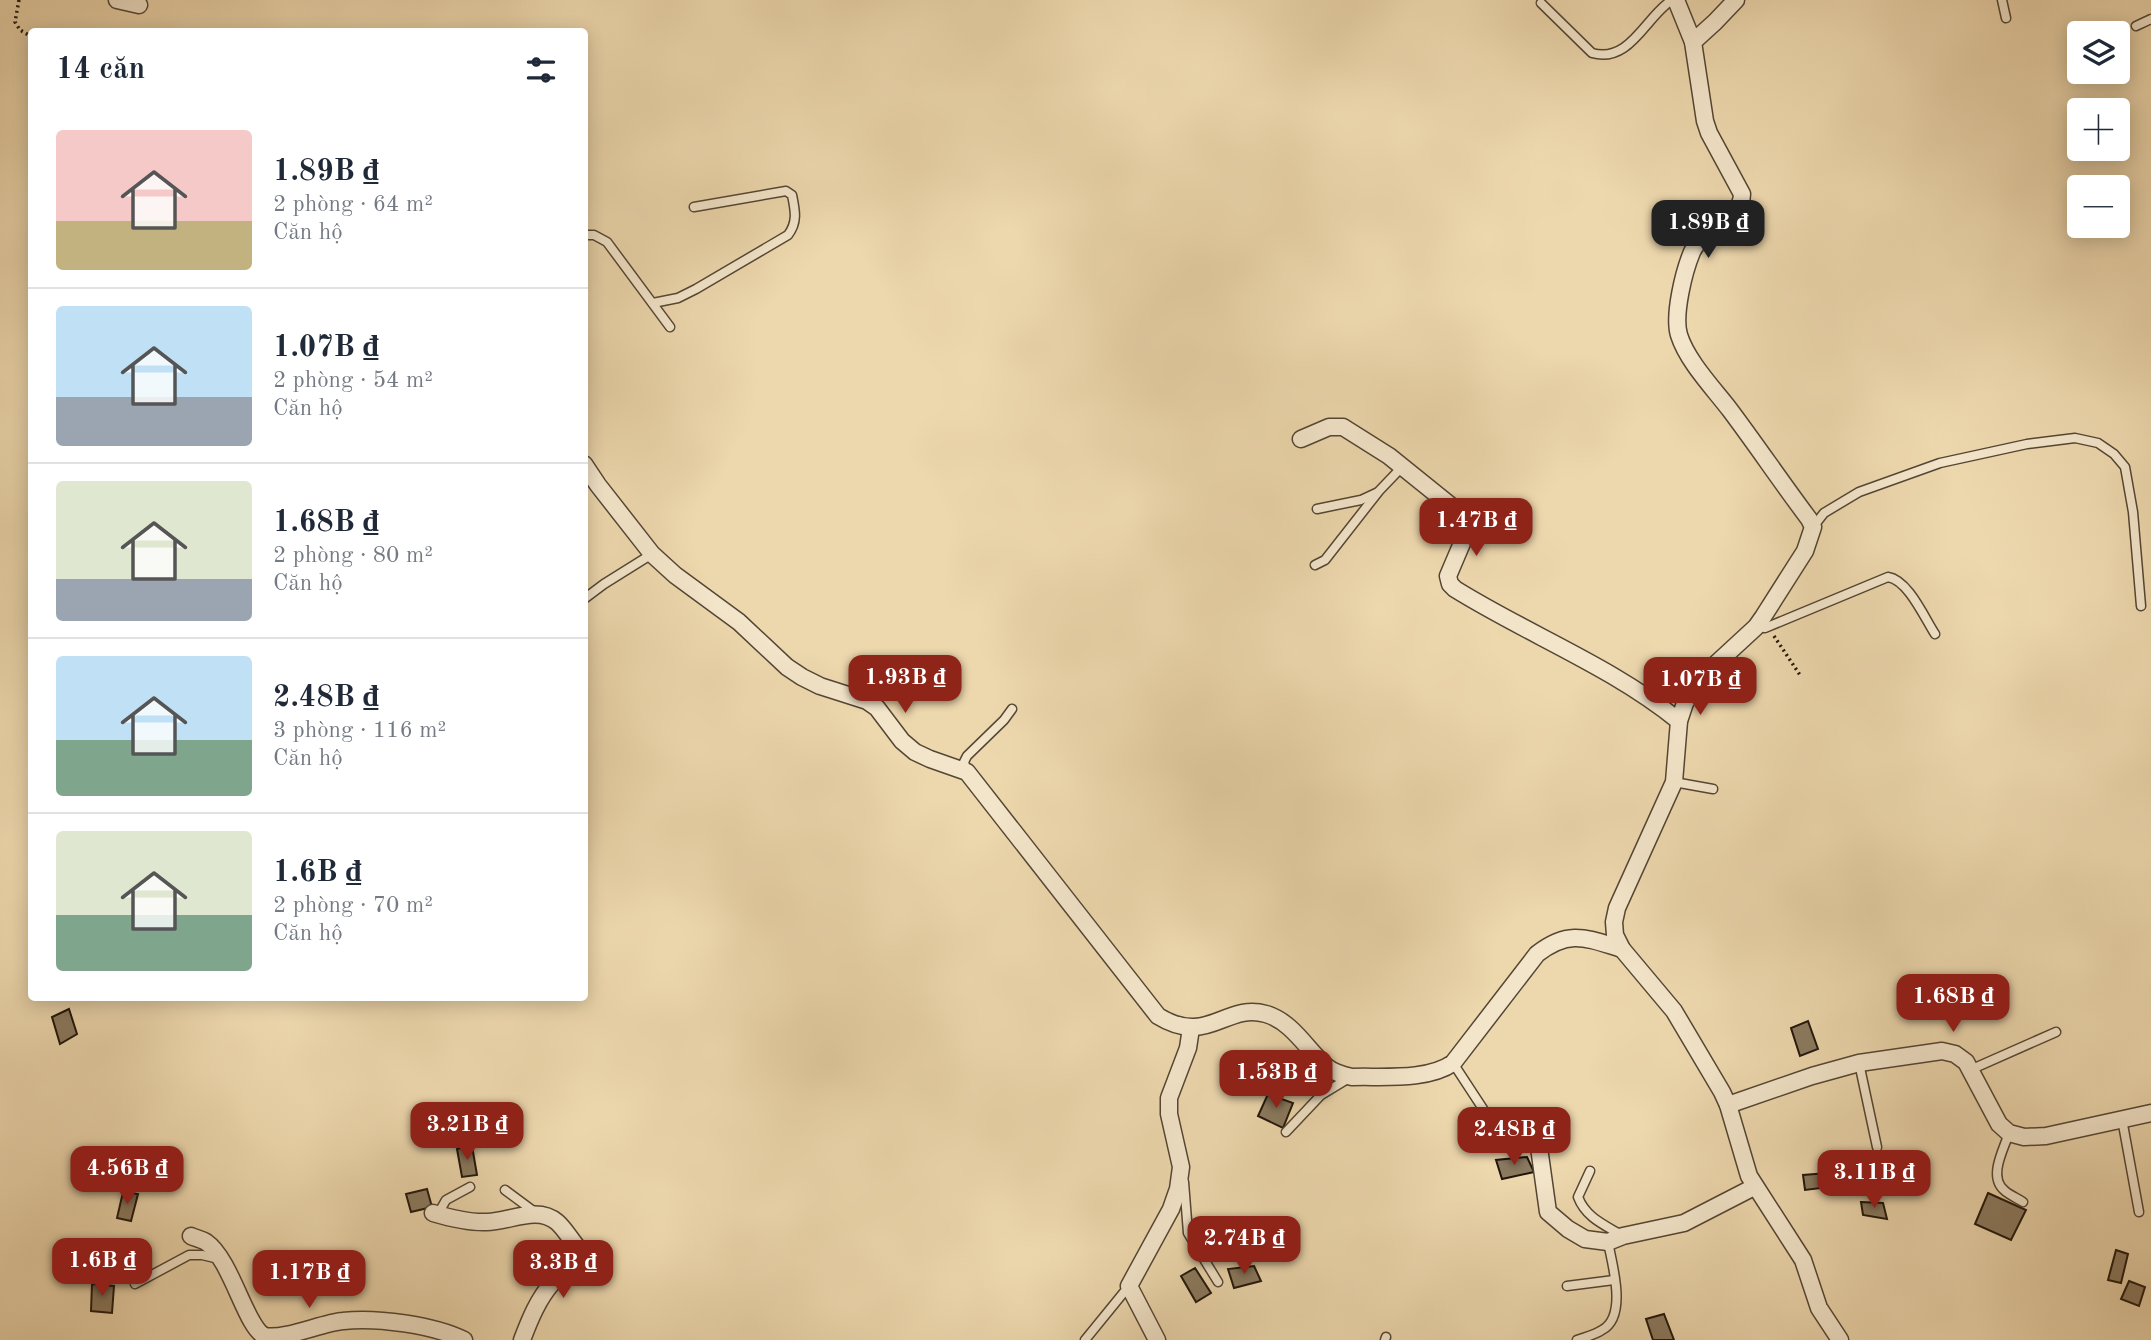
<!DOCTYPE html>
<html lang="vi">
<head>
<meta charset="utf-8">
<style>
  :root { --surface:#fff; --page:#f2f2f3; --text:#1f2937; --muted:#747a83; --line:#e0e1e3; --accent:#8f2418 }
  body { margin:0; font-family:"Old Standard TT",serif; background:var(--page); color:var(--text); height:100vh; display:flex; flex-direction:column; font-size:26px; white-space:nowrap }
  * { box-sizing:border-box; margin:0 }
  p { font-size:23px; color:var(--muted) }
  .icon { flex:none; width:38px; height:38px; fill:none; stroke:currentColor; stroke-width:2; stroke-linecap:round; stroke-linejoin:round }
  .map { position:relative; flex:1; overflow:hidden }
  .drawer { position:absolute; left:28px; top:28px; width:560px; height:973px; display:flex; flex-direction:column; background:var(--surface); border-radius:7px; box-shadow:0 4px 18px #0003 }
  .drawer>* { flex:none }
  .buttons { position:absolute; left:2067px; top:21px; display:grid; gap:14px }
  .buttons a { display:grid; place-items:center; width:63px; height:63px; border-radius:7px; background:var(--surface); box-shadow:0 4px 18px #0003; font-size:35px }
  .price { position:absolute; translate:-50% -60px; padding:0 16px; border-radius:14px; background:var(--accent); color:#fff; font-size:23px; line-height:46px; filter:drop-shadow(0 2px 4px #0008) }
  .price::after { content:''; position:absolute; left:50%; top:42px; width:21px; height:16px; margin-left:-10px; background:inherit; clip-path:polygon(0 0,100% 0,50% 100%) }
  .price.active { background:#222; color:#fff }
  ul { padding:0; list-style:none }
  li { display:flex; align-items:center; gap:21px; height:175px; padding:0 28px }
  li+li { border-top:2px solid var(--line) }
  li span { display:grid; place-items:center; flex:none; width:196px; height:140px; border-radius:7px; color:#555 }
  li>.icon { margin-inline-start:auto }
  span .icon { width:84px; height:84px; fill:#fffc; stroke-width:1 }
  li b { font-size:30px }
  h2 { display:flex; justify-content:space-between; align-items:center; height:84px; padding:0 28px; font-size:30px }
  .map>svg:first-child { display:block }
  .building { fill:#8b7a5f; stroke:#21160b; stroke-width:2 }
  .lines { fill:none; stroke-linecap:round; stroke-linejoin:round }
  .service-casing { stroke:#544634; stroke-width:11 }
  .minor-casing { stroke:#544634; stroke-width:19 }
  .path { stroke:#21160b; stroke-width:3.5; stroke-dasharray:2 3.5; stroke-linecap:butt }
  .service { stroke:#f3e5ca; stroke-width:8 }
  .minor { stroke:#f3e5ca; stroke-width:16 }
</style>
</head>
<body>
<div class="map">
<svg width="2151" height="1340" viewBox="0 0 2151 1340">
  <rect width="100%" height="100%" fill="#edd7ad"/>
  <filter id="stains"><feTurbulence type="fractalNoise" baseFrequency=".00286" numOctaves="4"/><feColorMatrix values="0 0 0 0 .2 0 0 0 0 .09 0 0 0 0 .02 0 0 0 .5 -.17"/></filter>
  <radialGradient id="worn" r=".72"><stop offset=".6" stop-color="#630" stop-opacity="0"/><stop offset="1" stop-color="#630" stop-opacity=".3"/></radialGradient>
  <g class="building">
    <path d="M69 1009 77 1034 60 1044 52 1017Z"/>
    <path d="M1808 1021 1818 1049 1800 1056 1791 1028Z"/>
    <path d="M1268 1094 1293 1103 1283 1128 1258 1116Z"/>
    <path d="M472 1146 477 1175 462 1177 457 1149Z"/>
    <path d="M1527 1157 1534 1172 1502 1179 1496 1160Z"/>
    <path d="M1828 1173 1830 1187 1805 1190 1803 1175Z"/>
    <path d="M427 1189 432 1207 411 1212 406 1194Z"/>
    <path d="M123 1192 138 1194 131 1221 117 1218Z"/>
    <path d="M1988 1193 2026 1210 2011 1240 1975 1224Z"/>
    <path d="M1861 1202 1883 1203 1887 1219 1863 1215Z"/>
    <path d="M2116 1250 2128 1254 2121 1283 2108 1280Z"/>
    <path d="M1254 1266 1261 1281 1234 1288 1228 1269Z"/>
    <path d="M1195 1268 1211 1293 1196 1302 1181 1276Z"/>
    <path d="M2129 1281 2145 1287 2139 1306 2121 1299Z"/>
    <path d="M92 1284 114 1286 112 1313 91 1311Z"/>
    <path d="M1664 1314 1674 1340H1653L1646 1319Z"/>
  </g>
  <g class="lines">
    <g class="service-casing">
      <g id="service">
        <path d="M2002 0 2006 18"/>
        <path d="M1541 3 1592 53C1630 64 1646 16 1672 0"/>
        <path d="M2136 26 2151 19"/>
        <path d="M584 235H594L607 242 670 327"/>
        <path d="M653 303 678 298 696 289 788 235C798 222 795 210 792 195L786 191 694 207"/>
        <path d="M1317 509 1361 500 1376 493"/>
        <path d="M1813 527 1824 513 1859 492 1940 463 2027 444 2075 438 2098 443 2114 454 2125 467 2133 512 2141 606"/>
        <path d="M1315 565 1325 560 1379 491 1402 467"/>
        <path d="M584 599 604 584 652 554"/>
        <path d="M1756 627 1765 628 1888 577C1908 580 1924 617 1935 634"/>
        <path d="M967 772 964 762 967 756 1004 720 1012 709"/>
        <path d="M1674 782 1713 789"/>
        <path d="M1453 1063 1508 1147"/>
        <path d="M1859 1063 1877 1147"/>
        <path d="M1970 1070 2056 1032"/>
        <path d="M2122 1119 2139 1212"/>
        <path d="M1286 1132 1321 1095 1349 1078"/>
        <path d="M2009 1133C2004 1149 1988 1176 2004 1190 2009 1195 2017 1198 2023 1202"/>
        <path d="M1590 1171 1578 1197C1586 1218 1605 1225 1623 1236"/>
        <path d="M1184 1182 1188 1233 1218 1282"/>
        <path d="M505 1190 536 1213"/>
        <path d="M438 1214 446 1200 470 1187"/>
        <path d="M135 1284 189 1255H202L219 1259"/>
        <path d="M1567 1286 1614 1280"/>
        <path d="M1085 1340 1129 1286"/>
        <path d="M1385 1340 1386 1337"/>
        <path d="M1577 1340C1585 1337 1595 1335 1602 1330 1628 1316 1612 1264 1608 1242"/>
      </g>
    </g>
    <g class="minor-casing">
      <g id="minor">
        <path d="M117 0 139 5"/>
        <path d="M1676 0 1693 42 1705 121 1709 133 1742 194C1742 220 1703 227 1692 252 1684 271 1673 315 1679 335 1687 361 1714 389 1730 410 1757 446 1782 483 1809 519L1813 527 1805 551 1763 617 1756 627 1704 675 1685 703 1679 721 1674 782 1617 908 1614 922 1615 935 1622 949 1674 1011 1722 1092 1728 1105 1749 1176 1803 1260 1819 1308 1840 1340"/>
        <path d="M1693 42 1715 22 1736 0"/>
        <path d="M1301 439 1329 427H1343L1389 456 1466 518 1469 523 1468 529 1448 576 1450 584 1455 589C1529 635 1611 666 1679 721"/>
        <path d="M584 464 598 485 652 554 675 575 739 622 787 667 802 677 820 686 867 701 877 708 902 741 915 752 930 759 967 772 1158 1016C1208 1047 1226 1002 1266 1014 1293 1022 1307 1050 1327 1067 1334 1073 1343 1075 1352 1077 1383 1076 1427 1081 1453 1063L1537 954C1569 929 1586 938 1622 949"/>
        <path d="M1728 1105 1812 1076 1859 1063 1942 1051 1955 1054 1966 1062 1999 1124 2009 1133 2024 1137 2046 1136 2151 1113"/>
        <path d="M1537 1133 1548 1212 1568 1229 1585 1239 1608 1242 1623 1236 1684 1223 1754 1187"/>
        <path d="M433 1213C450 1218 469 1223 487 1222 509 1222 537 1205 557 1222 565 1229 571 1240 578 1248 582 1262 562 1272 553 1282 538 1299 530 1319 522 1340"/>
        <path d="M191 1236C195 1238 201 1239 206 1242 232 1260 246 1329 265 1336 285 1340 321 1323 343 1321 376 1317 434 1325 464 1340"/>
        <path d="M1157 1340 1129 1286 1171 1209 1178 1189 1181 1167 1169 1114V1098L1188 1048 1191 1028"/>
      </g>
    </g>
    <g class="path">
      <path d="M19 0 15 22 20 30 32 37"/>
      <path d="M1774 636 1800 675"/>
    </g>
    <use href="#service" class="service"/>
    <use href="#minor" class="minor"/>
  </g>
  <rect width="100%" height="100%" filter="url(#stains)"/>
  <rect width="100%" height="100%" fill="url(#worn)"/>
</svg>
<div class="buttons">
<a><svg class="icon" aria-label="layers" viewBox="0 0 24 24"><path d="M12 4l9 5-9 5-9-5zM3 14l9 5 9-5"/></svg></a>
<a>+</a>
<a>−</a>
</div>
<b class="price active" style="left:1708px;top:260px">1.89B ₫</b>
<b class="price" style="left:1476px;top:558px">1.47B ₫</b>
<b class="price" style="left:905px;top:715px">1.93B ₫</b>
<b class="price" style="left:1700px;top:717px">1.07B ₫</b>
<b class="price" style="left:1953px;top:1034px">1.68B ₫</b>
<b class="price" style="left:1276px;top:1110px">1.53B ₫</b>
<b class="price" style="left:467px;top:1162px">3.21B ₫</b>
<b class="price" style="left:1514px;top:1167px">2.48B ₫</b>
<b class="price" style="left:127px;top:1206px">4.56B ₫</b>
<b class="price" style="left:1874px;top:1210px">3.11B ₫</b>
<b class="price" style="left:1244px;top:1276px">2.74B ₫</b>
<b class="price" style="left:102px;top:1298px">1.6B ₫</b>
<b class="price" style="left:563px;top:1300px">3.3B ₫</b>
<b class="price" style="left:309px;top:1310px">1.17B ₫</b>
<section class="drawer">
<h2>14 căn<svg class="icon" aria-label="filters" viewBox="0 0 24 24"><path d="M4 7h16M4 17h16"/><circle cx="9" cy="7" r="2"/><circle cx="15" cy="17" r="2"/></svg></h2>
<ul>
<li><span style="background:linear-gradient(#f6c9c9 65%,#c2b280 0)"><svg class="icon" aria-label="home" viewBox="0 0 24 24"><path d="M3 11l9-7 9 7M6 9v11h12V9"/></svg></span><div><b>1.89B ₫</b><p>2 phòng · 64 m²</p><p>Căn hộ</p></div></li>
<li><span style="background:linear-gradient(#bfe0f5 65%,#9aa5b1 0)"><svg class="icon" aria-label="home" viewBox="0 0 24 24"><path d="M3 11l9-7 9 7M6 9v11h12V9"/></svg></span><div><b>1.07B ₫</b><p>2 phòng · 54 m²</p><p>Căn hộ</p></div></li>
<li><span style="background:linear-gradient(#dfe7d0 70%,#9aa5b1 0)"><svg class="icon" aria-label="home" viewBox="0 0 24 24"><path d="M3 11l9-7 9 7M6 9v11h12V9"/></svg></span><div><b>1.68B ₫</b><p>2 phòng · 80 m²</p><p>Căn hộ</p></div></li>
<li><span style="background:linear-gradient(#bfe0f5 60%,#7fa58c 0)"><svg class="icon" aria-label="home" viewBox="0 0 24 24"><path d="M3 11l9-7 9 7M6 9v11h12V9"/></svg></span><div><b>2.48B ₫</b><p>3 phòng · 116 m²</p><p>Căn hộ</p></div></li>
<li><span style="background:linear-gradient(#dfe7d0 60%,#7fa58c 0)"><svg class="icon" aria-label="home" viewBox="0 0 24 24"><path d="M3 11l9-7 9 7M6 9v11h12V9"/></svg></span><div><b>1.6B ₫</b><p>2 phòng · 70 m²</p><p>Căn hộ</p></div></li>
</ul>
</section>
</div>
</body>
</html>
